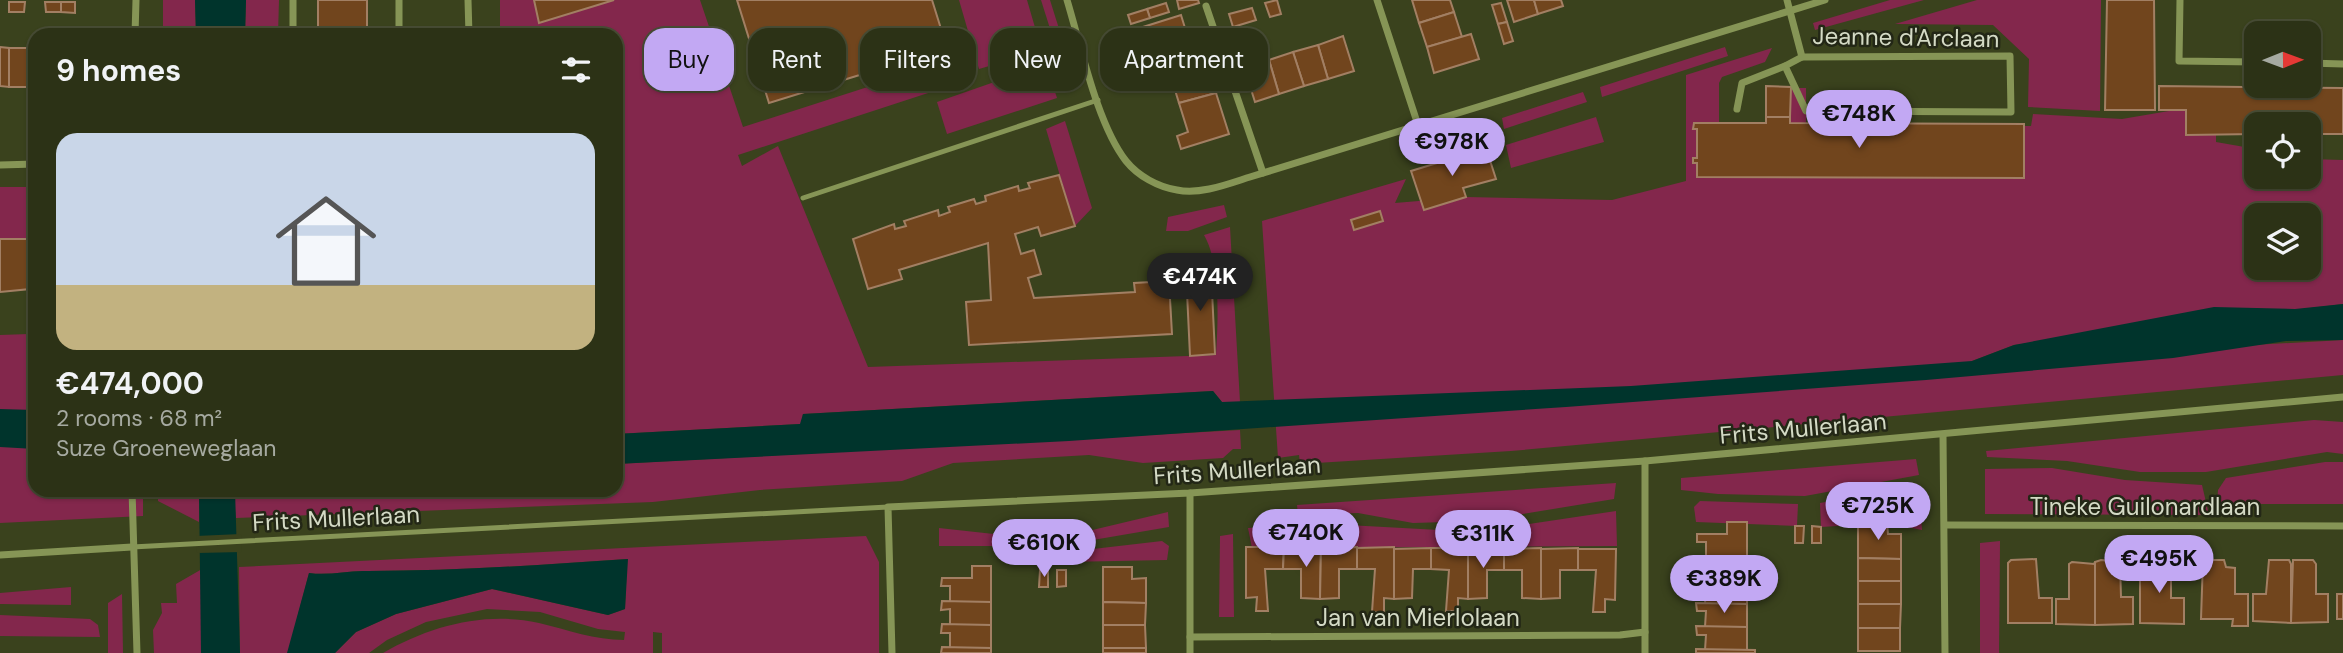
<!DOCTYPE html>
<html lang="en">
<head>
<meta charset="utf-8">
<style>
  :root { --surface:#2c3216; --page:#383e23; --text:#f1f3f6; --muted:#a6aaa1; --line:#484d35; --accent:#c2a8f3 }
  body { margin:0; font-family:"DM Sans",sans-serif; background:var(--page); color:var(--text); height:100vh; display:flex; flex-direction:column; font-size:26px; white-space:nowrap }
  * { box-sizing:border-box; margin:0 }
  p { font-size:23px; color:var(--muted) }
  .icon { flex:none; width:38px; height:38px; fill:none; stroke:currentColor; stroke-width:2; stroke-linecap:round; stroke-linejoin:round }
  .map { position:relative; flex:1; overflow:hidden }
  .details { position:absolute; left:28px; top:28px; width:595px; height:469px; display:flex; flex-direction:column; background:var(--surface); border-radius:21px; box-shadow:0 2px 5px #0004,0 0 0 2px var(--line) }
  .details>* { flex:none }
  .hud { position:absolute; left:644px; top:28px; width:665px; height:63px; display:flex; gap:14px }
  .needle { width:46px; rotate:89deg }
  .tools { position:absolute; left:2244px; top:21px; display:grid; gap:14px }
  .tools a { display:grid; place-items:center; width:77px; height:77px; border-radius:14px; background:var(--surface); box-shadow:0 2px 5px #0004,0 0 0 2px var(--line); font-size:35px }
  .price { position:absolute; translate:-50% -60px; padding:0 16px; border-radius:24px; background:var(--accent); color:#111; font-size:23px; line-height:46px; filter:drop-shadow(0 2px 4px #0008) }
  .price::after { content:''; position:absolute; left:50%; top:42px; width:21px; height:16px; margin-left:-10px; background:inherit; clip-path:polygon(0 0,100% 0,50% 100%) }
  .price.selected { background:#222; color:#fff }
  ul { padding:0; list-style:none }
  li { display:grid; align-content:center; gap:14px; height:371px; padding:0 28px }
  li span { display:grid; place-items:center; height:217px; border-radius:21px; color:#555 }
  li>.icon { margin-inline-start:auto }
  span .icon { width:126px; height:126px; fill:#fffc; stroke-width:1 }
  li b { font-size:30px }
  h2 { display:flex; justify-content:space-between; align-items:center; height:84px; padding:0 28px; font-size:30px }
  .pill { padding:0 24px; border-radius:21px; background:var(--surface); box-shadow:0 2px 5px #0004,0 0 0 2px var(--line); font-size:24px; line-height:63px }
  .pill.selected { background:var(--accent); color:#111 }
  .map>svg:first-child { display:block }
  .green { fill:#83274c; fill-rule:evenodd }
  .water { fill:#00342c }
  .pier { fill:#3a421d }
  .building { fill:#71451d; stroke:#a27f63; stroke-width:2 }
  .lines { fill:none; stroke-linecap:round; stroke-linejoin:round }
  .lane { stroke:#869556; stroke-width:5 }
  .street { stroke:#869556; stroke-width:7 }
  .labels { text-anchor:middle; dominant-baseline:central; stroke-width:5; stroke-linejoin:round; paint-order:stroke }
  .street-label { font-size:24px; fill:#d4dac5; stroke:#232716 }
</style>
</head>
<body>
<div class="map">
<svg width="2343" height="653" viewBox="0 0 2343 653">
  <rect width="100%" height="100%" fill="#3a421d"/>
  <g class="green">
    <path d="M163 0H195L196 35H163Z"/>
    <path d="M246 0H279L278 35H245Z"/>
    <path d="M500 0H700L743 127 964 56 971 79 738 155 742 166 778 146 868 367 1216 355C1218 322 1221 264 1204 235L1230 227 1240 402H1222L1213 391 803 414 801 424 616 434V35H500Z"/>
    <path d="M959 0H1027L1041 48 1023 54 1016 36 990 43 996 64 979 69Z"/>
    <path d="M1041 0H1050L1077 86 1069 89Z"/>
    <path d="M1890 0H1924L1815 30 1813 23Z"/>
    <path d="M1977 0H2101L2100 111 2028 107 2029 59 1993 25 1895 24Z"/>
    <path d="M1725 47 1728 56 1602 97 1600 87Z"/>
    <path d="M1772 48 1765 62 1722 77 1719 83V124H1778V88H1806V125L2031 126 2033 114 2122 119 2216 103V142L2256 149V177H2308V159L2343 160V304L2014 345 1972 361 2343 340V375L1511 451 1300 464 1299 455 1278 458 1262 221 1406 179 1395 203 1466 197 1612 200 1686 181V75ZM2256 215H2308V268H2256Z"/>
    <path d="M1046 64 1057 98 947 134 937 102Z"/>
    <path d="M1583 92 1587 102 1504 129 1502 118Z"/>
    <path d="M1596 117 1604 142 1511 168 1506 145Z"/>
    <path d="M1065 121 1092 208 1075 226 1046 129Z"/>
    <path d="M0 187H35V490H143V516L0 523V335L29 334 28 241H0Z"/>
    <path d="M1224 205 1227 217 1188 231H1166L1168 217Z"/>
    <path d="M2314 420 2343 422V454L2327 452 2206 472H2140L2067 461 1987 457 1986 451Z"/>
    <path d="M1240 430 1241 449H1233L1223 458 1143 463 1089 455 953 463 902 481 760 490 653 502 236 518 233 493 235 490H616V464Z"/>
    <path d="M1916 459 1919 475 1805 496 1718 494 1681 490V478Z"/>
    <path d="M2325 462H2343V504H2217L2218 490 2226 478Z"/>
    <path d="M2052 468 2125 480 2202 485 2209 515 1985 514V469Z"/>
    <path d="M1616 483 1614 499 1480 521 1413 523 1358 513 1298 515 1297 505Z"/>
    <path d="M1919 485 1922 530 1887 523 1821 527 1820 503Z"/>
    <path d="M158 490H199V522L158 501Z"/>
    <path d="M1700 501 1798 504 1797 526 1696 522 1694 507Z"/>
    <path d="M1616 511 1617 546 1252 548 1248 528 1329 524 1476 532Z"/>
    <path d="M1168 512 1169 527 1087 541 1084 532Z"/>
    <path d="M939 528 1012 536V546H939Z"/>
    <path d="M1233 534 1234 617H1219L1220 536Z"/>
    <path d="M866 536 879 562V653H662V633L653 632V653H383C430 626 485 611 539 623 568 630 595 640 624 640L625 632 598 629 540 612 487 609 426 622 387 640 369 653H335L356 632 396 614 492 589 608 615 625 609 627 559C541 565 455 571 368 571 348 570 330 576 309 573L288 653H240L239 567Z"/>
    <path d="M1162 541 1169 546 1167 560 1065 562 1067 552Z"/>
    <path d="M2000 541 1999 653H1980V543Z"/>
    <path d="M202 569 201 653H154L153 630 162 613 161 603H177L176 584Z"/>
    <path d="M71 587V605L0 604V593Z"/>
    <path d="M122 594 123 653H108V603Z"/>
    <path d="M0 615 90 619 98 625 100 637 0 636Z"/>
  </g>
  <g class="water">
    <path d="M195 0H246L245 35H196Z"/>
    <path d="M2343 304V340L2286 341 2173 358 1926 380 1566 407 1069 441 616 464V434L800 424 803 414 1213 391 1222 402 1631 386 1972 361 2014 345 2214 307 2295 309Z"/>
    <path d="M0 409 35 410V449L0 447Z"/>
    <path d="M199 490H235L240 653H201Z"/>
    <path d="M628 559 625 609 608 615 492 589 396 614 356 632 335 653H287L309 573C330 576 348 570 368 571 455 571 541 565 628 559Z"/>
  </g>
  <path class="pier" d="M241 534 242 552 197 553 196 536Z"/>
  <g class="building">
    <rect x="318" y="0" width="49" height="35"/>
    <path d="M534 0H614L539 23Z"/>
    <path d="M737 0H932L947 48 769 103Z"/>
    <path d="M1177 0H1198L1199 3 1179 9Z"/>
    <path d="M1277 0 1281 14 1270 17 1265 3Z"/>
    <path d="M1412 0H1450L1454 12 1419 23Z"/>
    <path d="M1507 0H1534L1538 14 1514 22Z"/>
    <path d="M1534 0H1561L1563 6 1538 14Z"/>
    <path d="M2107 0H2154L2155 110H2105Z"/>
    <path d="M9 2H25L24 12H9Z"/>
    <path d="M45 2H61V12H46Z"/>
    <path d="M61 2H75V13L61 12Z"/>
    <path d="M1166 3 1169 12 1150 18 1147 9Z"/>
    <path d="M1501 3 1507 22 1498 24 1492 5Z"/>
    <path d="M1252 8 1256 20 1233 27 1229 14Z"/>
    <path d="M1147 9 1150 18 1131 24 1128 15Z"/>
    <path d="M1454 12 1462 37 1427 47 1419 23Z"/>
    <path d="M1181 15 1185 28 1147 40 1143 27Z"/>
    <path d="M1507 22 1513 41 1504 44 1498 24Z"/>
    <path d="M1185 28 1189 41 1199 38 1207 64 1159 79 1147 40Z"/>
    <path d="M1471 34 1479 59 1434 73 1427 47Z"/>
    <path d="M1343 36 1354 71 1328 79 1318 45Z"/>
    <path d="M1017 38 1022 56 996 64 992 45Z"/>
    <path d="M1318 45 1328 79 1304 86 1293 52Z"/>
    <path d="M0 47 9 48V87L0 86Z"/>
    <rect x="9" y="48" width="26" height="39"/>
    <path d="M1293 52 1304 86 1279 94 1269 60Z"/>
    <path d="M1269 60 1279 94 1255 102 1244 67Z"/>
    <path d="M1207 64 1216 93 1179 103 1171 77 1160 81Z"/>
    <path d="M1766 86 1791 87 1790 117H1766Z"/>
    <path d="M2159 86 2343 88V134H2308V124H2256V134L2186 135V110H2159Z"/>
    <path d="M1216 93 1229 134 1181 149 1177 136 1188 132 1179 103Z"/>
    <path d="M1766 117H1790V123L2024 124V178L1697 177V163H1693V158H1697V129H1693L1694 123H1766Z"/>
    <path d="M1486 148 1496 179 1463 188 1466 197 1424 210 1411 171Z"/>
    <path d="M1059 175 1075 226 1041 236 1038 227 1015 234 1021 254 1034 250 1041 274 1028 278 1034 298 1135 292 1134 283 1169 281 1172 334 969 345 966 302 991 300 988 243 899 270 902 279 868 289 853 239 894 224 895 229 906 226 904 221 938 210 939 216 950 212 948 207 974 199 976 204 986 201 985 196 1018 186 1019 191 1030 188 1028 183Z"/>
    <path d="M1380 211 1383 221 1354 230 1351 220Z"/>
    <path d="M0 239H35V253H30V289L0 292Z"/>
    <path d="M1211 270 1215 354 1190 356 1186 271Z"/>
    <path d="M1727 522H1747V558H1706V542H1697V534H1727Z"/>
    <path d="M1858 523H1887L1888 534H1901V559L1858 558Z"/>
    <path d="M1795 526H1804L1803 543H1795Z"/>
    <path d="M1812 526 1821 527V543H1812Z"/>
    <path d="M1246 547H1284L1283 569H1265L1268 611H1256L1257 597 1246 598Z"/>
    <path d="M1321 547 1320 599 1301 598V569H1283L1284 548Z"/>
    <path d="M1357 547V569H1339V598L1320 599 1321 548Z"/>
    <path d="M1394 547V599L1384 598V612H1372L1375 569H1357V548Z"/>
    <path d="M1431 548V569H1413L1412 598 1394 599V549Z"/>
    <path d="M1431 548H1468V599L1458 598V611H1446L1449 570 1431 569Z"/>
    <path d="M1504 548V570H1487V598L1468 599V549Z"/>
    <path d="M1541 548V599L1522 598V570H1504V549Z"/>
    <path d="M1578 548V570H1560V598L1541 599V549Z"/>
    <path d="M1578 549H1616L1615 600 1605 599V612H1593L1596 570H1578Z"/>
    <path d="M1697 557 1747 558V581H1706V565H1697Z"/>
    <path d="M1858 558 1901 559V581H1858Z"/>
    <path d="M2036 559 2039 598H2052V623H2008V563L2011 560Z"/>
    <path d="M2101 560 2120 562 2121 597H2133V624L2095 625V562Z"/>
    <path d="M2143 560H2168L2171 563V598H2184V624L2140 623V563Z"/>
    <path d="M2203 560H2224L2226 567 2235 568V594H2248V626H2232L2233 619H2201Z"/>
    <path d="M2269 560H2289L2291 564V623L2253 621V594H2266Z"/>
    <path d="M2293 560H2313L2316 564V594H2328V622L2291 623Z"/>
    <path d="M2072 562 2094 564 2095 562V625L2056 624V599H2069V564Z"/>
    <path d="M972 566H991V602H950V586H941L942 578H972Z"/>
    <path d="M1103 567H1132V579L1146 578V603L1103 602Z"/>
    <path d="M1040 570H1048V587H1039Z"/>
    <path d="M1057 570H1066V586L1057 587Z"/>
    <path d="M1697 580 1747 581V604H1705L1706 588H1697Z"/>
    <rect x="1858" y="581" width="43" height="23"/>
    <rect x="2337" y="594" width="6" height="25"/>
    <path d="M942 601 991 602V625H950V609L941 610Z"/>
    <path d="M1103 602 1146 603 1145 625H1103Z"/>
    <path d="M1696 603 1747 604V627H1705L1706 611H1697Z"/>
    <path d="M1858 604H1901L1900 628H1858Z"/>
    <path d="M942 624 991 625V648H950V633H941Z"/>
    <path d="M1103 625H1145L1146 648H1103Z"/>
    <path d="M1696 626 1747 627V650H1705L1706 635H1697Z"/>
    <rect x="1858" y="628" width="42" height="23"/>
    <path d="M942 647 991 648V653H941Z"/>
    <rect x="1103" y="648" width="43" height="5"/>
    <path d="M1696 649 1755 650V653H1696Z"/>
  </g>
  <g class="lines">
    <g class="lane">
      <path d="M803 198 1098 100"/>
      <path d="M132 547 888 507"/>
    </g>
    <g class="street">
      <path d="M293 0V35"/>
      <path d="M399 0V35"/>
      <path d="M468 0 469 35"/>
      <path d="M1067 0C1081 46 1097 124 1126 161 1138 176 1158 187 1177 190 1200 195 1228 184 1250 177L1825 0"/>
      <path d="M1377 0 1418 125"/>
      <path d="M2180 0 2179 61 2256 62"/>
      <path d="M1206 6 1263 173"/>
      <path d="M135 35 136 0"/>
      <path d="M2308 63 2343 64"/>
      <path d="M1785 66 1802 57"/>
      <path d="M1737 109 1742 83 1785 66 1806 111 2011 112 2010 56 1802 57 1787 0"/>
      <path d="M0 165 35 164"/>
      <path d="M1943 435 1945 653"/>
      <path d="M1645 461V653"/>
      <path d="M132 490 137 653"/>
      <path d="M1190 493V653"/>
      <path d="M1946 525 2343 526"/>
      <path d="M0 555 132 547"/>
      <path d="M1190 637 1620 635 1645 632"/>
      <path d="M892 653 888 507 1190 493 1645 461 2343 397"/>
    </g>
  </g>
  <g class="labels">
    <g class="street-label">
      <text transform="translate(1906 37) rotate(1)">Jeanne d'Arclaan</text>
      <text transform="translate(1803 428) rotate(-5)">Frits Mullerlaan</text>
      <text transform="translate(1237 470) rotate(-4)">Frits Mullerlaan</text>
      <text x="2145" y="506">Tineke Guilonardlaan</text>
      <text transform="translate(336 518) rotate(-3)">Frits Mullerlaan</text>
      <text x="1418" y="617">Jan van Mierlolaan</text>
    </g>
  </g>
</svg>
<div class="tools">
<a><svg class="needle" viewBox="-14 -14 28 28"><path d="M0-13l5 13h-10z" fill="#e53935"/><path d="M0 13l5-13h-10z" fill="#a6aaa1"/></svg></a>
<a><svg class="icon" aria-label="locate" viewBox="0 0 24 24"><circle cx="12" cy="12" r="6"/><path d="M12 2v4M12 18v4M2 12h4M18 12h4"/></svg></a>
<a><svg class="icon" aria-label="layers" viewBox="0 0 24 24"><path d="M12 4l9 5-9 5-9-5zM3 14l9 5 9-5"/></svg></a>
</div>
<b class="price" style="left:1859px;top:150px">€748K</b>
<b class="price" style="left:1452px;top:178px">€978K</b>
<b class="price selected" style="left:1200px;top:313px">€474K</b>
<b class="price" style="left:1878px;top:542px">€725K</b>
<b class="price" style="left:1306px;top:569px">€740K</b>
<b class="price" style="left:1483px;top:570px">€311K</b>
<b class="price" style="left:1044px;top:579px">€610K</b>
<b class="price" style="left:2159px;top:595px">€495K</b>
<b class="price" style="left:1724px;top:615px">€389K</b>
<div class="hud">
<a class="pill selected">Buy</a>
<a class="pill">Rent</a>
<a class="pill">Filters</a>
<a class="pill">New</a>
<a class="pill">Apartment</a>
</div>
<section class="details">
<h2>9 homes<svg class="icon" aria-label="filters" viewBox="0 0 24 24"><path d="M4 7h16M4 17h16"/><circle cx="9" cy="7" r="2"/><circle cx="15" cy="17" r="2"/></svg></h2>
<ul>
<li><span style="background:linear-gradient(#c9d6e8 70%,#c2b280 0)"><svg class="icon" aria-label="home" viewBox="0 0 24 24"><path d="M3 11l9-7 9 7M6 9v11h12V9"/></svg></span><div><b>€474,000</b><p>2 rooms · 68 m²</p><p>Suze Groeneweglaan</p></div></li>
</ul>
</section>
</div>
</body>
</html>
